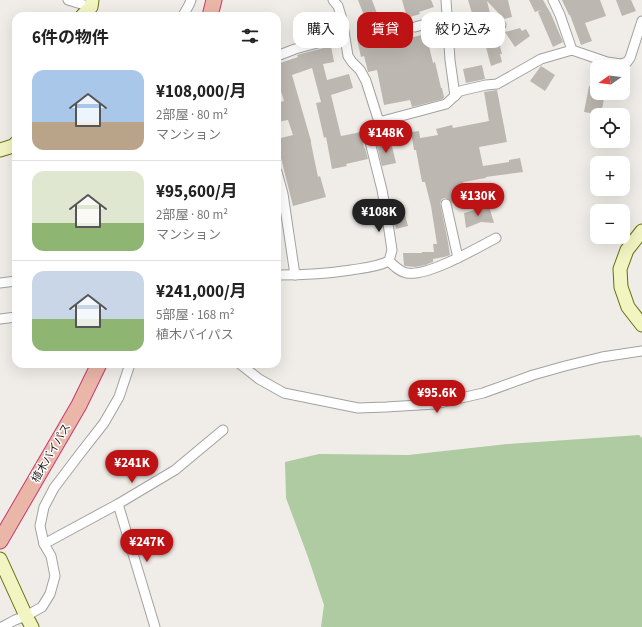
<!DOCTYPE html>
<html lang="ja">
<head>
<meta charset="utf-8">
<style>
  :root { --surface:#fff; --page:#f6f6f6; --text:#222; --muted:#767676; --line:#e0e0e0; --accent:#be1315 }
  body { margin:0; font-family:"Source Sans 3","Noto Sans JP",sans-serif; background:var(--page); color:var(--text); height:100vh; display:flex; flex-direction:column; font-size:15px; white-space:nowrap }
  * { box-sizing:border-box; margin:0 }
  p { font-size:13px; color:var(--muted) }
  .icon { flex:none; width:22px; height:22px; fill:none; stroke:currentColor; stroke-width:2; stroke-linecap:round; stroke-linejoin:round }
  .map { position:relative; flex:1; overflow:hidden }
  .sheet { position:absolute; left:12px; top:12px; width:269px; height:356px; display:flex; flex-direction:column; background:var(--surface); border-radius:12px; box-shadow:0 4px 16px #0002 }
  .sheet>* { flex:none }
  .guide { position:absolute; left:293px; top:12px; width:289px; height:36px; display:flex; gap:8px }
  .needle { width:26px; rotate:256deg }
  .fabs { position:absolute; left:590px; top:60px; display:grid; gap:8px }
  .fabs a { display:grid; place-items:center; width:40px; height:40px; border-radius:8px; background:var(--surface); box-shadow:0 4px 16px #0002; font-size:20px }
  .price { position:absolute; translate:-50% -34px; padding:0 9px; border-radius:14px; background:var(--accent); color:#fff; font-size:13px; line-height:26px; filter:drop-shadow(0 1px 2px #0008) }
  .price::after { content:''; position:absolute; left:50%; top:24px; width:12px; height:9px; margin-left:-6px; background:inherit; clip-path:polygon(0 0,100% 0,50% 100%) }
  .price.selected { background:#222; color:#fff }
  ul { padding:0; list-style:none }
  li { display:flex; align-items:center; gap:12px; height:100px; padding:0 20px }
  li+li { border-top:1px solid var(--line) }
  li span { display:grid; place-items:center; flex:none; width:112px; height:80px; border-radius:12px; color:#555 }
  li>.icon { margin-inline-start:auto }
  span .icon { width:48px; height:48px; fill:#fffc; stroke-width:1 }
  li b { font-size:17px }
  h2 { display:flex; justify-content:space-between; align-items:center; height:48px; padding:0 20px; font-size:17px }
  .tag { padding:0 14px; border-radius:12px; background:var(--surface); box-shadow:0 4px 16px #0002; font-size:14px; line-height:36px }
  .tag.selected { background:var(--accent); color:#fff }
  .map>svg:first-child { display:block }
  .forest { fill:#aecba1 }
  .building { fill:#bdb7b1 }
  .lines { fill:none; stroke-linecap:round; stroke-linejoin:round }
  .minor-casing { stroke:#a2a2a2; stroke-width:11 }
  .secondary-casing { stroke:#666f10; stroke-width:15 }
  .trunk-casing { stroke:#cb386c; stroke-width:17 }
  .minor { stroke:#fff; stroke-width:9 }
  .secondary { stroke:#f2f4c2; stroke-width:13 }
  .trunk { stroke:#eab6a8; stroke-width:15 }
  .labels { text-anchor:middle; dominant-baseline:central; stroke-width:3; stroke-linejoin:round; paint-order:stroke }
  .street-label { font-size:11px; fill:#212121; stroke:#fff }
</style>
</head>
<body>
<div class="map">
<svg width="642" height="627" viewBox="0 0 642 627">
  <rect width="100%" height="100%" fill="#f0ede8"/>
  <path class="forest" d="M639 435 642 438V627H321L324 605 308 557 286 498 285 462 319 454 408 455 507 444Z"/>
  <g class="building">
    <path d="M358 0H372L388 43 426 34 433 63 435 62 441 88H442L444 97 443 99 412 107 410 100 384 105 377 70 368 72 364 56 361 57 357 39 372 36Z"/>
    <path d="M402 0H431L434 7 419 12 420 14 407 18Z"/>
    <path d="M468 0H508L512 17 504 19 487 1 491 17H488L490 22 476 26Z"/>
    <path d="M529 0H543L551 14 563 42 553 47 538 12 541 10 535 12Z"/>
    <path d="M562 0H600L606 16 585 23 592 41 581 45 570 15H569Z"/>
    <path d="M616 0H631L636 11 622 16Z"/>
    <path d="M520 28 522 31 526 29 530 36 515 47 505 32Z"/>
    <path d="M493 33 494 36 497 35 502 54H500L502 62 491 66 483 36Z"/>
    <path d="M331 46 334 62 323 64 327 80 349 74 353 88 331 95 341 136 361 132 364 148H365L368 159 346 164 347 166 332 169 326 137 324 138 316 103 321 102 312 68 292 75 311 141V143L318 177 320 176 326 197 293 206 281 158H280L277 146V139L293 135 288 120 277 122V103L284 101 277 78V64L298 57 297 55Z"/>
    <path d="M482 65 485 79 466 83 463 69Z"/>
    <path d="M541 66 555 75 545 91 530 81Z"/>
    <path d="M589 86 597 88V93H605L601 115 584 112Z"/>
    <path d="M497 90 507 142 479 147 483 166 509 162V160L520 158 523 172 486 177V178L463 182 464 188 455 190 458 202 452 203 450 200 445 198 442 199 440 203 448 242 450 255 444 257 433 259V262L425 265 415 267 405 266 404 265 403 253H422V252H434L433 244H437L431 206 425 182H422L416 150H414L411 132 419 131 420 138 438 135 436 129 452 125 453 128 489 121 484 92Z"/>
    <path d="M404 123 407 131 398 134 395 126Z"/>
    <path d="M391 142 396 163 382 166 377 145Z"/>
    <path d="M402 204 408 226 396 229 391 207Z"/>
    <path d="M489 206 494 223 481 222 466 228 464 213Z"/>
  </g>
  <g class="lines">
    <g class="minor-casing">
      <g id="minor">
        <path d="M68 0 91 7"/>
        <path d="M333 0 338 6 342 19 348 56 352 62 360 70 366 81 379 122"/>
        <path d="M446 0 450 60 455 96"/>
        <path d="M553 0 560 15 572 50"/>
        <path d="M183 16C186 9 189 7 191 0"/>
        <path d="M415 27 447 18"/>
        <path d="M449 40 501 25"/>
        <path d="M277 56 295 49 344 36"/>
        <path d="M277 172 283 194 295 275"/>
        <path d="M446 204 458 258"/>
        <path d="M389 261C394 266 400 272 407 273 427 277 477 248 496 238"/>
        <path d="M277 275C302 275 326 274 351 270 364 268 377 267 389 261L392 250 387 217 382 190 369 138 371 130 379 122 446 104 460 91 486 85 497 84 541 59 572 50 607 62 621 64 627 62 630 58 642 21"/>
        <path d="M0 283 16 281"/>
        <path d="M0 319 16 317"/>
        <path d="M240 364 259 379 284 393 358 408 386 407 435 404 483 393 533 375 565 366 602 357 642 351"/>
        <path d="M118 504C130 545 143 586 155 627"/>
        <path d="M44 544 118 504 175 470 223 430"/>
        <path d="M2 627 15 620 26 616 42 607 50 594 55 576 51 556 44 544 40 526 44 507 54 488 79 455 104 423 119 397 130 364"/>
      </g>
    </g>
    <g class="secondary-casing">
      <g id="secondary">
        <path d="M82 16 91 7 92 0"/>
        <path d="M0 150 13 146 16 143"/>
        <path d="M642 231 627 250 620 269 621 287 628 307 642 325"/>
        <path d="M0 559 26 616 32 627"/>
      </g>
    </g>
    <g class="trunk-casing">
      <g id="trunk">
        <path d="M210 16 214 0"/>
        <path d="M0 541 79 405 99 364"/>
      </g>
    </g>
    <use href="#minor" class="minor"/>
    <use href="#secondary" class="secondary"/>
    <use href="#trunk" class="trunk"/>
  </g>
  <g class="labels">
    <g class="street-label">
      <text transform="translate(51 453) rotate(-60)">植木バイパス</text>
    </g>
  </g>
</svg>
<div class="fabs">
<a><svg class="needle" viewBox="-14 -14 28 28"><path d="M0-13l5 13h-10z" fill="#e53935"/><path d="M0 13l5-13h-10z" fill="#767676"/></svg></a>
<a><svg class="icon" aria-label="locate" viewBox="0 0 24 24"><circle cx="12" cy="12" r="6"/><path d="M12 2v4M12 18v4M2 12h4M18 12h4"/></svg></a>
<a>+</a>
<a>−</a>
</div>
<b class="price" style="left:386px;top:154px">¥148K</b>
<b class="price" style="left:478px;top:217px">¥130K</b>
<b class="price selected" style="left:379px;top:233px">¥108K</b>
<b class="price" style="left:437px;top:414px">¥95.6K</b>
<b class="price" style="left:132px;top:484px">¥241K</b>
<b class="price" style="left:147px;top:563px">¥247K</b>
<div class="guide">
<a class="tag">購入</a>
<a class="tag selected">賃貸</a>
<a class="tag">絞り込み</a>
</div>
<section class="sheet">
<h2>6件の物件<svg class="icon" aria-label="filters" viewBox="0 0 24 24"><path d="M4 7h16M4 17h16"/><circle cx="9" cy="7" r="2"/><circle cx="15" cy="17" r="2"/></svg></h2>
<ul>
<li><span style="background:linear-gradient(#a9c7e8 65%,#b9a48a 0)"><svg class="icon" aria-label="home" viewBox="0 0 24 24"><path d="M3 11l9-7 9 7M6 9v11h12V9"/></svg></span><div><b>¥108,000/月</b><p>2部屋 · 80 m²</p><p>マンション</p></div></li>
<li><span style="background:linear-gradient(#dfe7d0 65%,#8fb573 0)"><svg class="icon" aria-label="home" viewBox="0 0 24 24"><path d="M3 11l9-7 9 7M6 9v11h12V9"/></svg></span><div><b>¥95,600/月</b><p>2部屋 · 80 m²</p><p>マンション</p></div></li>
<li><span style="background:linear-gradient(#c9d6e8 60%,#8fb573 0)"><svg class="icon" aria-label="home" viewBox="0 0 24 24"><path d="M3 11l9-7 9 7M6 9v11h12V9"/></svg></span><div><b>¥241,000/月</b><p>5部屋 · 168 m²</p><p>植木バイパス</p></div></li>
</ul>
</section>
</div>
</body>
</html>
